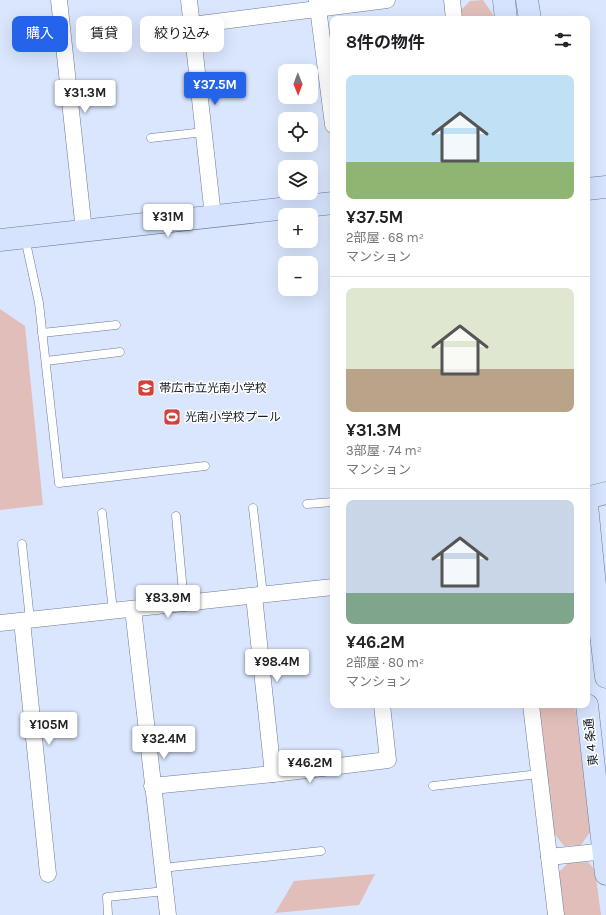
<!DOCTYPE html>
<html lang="ja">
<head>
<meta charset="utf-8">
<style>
  :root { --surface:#fff; --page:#f2f2f2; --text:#202124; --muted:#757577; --line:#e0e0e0; --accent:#2563eb }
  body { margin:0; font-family:Karla,"Noto Sans JP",sans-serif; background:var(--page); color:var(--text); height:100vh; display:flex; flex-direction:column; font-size:15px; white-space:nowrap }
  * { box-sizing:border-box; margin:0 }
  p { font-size:13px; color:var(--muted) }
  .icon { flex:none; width:22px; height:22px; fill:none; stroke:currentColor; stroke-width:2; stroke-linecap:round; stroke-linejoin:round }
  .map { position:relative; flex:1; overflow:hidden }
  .drawer { position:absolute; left:330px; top:16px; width:260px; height:692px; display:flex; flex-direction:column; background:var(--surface); border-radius:8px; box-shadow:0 4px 16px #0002 }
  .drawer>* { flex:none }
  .top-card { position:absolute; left:12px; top:16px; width:258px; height:36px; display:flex; gap:8px }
  .needle { width:26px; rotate:179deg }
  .tools { position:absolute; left:278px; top:64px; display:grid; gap:8px }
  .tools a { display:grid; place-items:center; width:40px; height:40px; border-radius:8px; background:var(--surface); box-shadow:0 4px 16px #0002; font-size:20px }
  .price { position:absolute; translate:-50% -34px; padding:0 9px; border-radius:4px; background:#fff; color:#222; font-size:13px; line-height:26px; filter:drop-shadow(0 1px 2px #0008) }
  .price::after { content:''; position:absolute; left:50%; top:24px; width:12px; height:9px; margin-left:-6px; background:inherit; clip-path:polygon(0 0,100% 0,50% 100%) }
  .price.selected { background:var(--accent); color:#fff }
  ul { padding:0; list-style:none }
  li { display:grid; align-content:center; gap:8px; height:212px; padding:0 16px }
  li+li { border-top:1px solid var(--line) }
  li span { display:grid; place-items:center; height:124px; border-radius:8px; color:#555 }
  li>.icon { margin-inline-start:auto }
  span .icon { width:72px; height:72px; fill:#fffc; stroke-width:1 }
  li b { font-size:17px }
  h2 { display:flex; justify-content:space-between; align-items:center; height:48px; padding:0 16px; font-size:17px }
  .pill { padding:0 14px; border-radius:8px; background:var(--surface); box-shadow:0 4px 16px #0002; font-size:14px; line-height:36px }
  .pill.selected { background:var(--accent); color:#fff }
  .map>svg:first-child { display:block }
  .green { fill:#e1beb9 }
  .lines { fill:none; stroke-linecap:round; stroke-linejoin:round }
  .lane-casing { stroke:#6c7a94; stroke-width:9 }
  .street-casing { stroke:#6c7a94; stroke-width:17 }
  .secondary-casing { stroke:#6c7a94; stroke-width:23 }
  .lane { stroke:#fff; stroke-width:8 }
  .street { stroke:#fff; stroke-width:16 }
  .secondary { stroke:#d6e3fe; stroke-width:22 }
  .labels { text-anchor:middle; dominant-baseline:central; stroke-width:3; stroke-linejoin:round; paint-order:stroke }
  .poi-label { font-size:12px; fill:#151a24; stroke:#fff; text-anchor:start }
  .street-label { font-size:12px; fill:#151a24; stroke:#fff }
</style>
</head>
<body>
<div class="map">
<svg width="606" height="915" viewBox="0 0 606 915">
  <rect width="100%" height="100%" fill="#dae6fd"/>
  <g class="green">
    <path d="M483 0 496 19H461L460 11 470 1Z"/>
    <path d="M0 309 25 326 43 505 0 510Z"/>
    <path d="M538 705H575L591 831 581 845 564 846 553 832Z"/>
    <path d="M588 862 595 870 601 915H564L559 872 568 863Z"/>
    <path d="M375 874 359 905 275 913 294 881Z"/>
  </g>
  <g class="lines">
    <g class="lane-casing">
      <g id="lane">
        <path d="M151 138 204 132"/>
        <path d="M25 238 39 303 59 483 205 466"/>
        <path d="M42 333 116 325"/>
        <path d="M46 361 120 352"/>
        <path d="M307 504 333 502"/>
        <path d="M253 508 263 595"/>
        <path d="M102 513 113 611"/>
        <path d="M176 516 184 603"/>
        <path d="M22 544 30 620"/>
        <path d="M433 786 539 774"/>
        <path d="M162 868 321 851"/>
        <path d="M108 915 107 897 165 891"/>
      </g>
    </g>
    <g class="street-casing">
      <g id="street">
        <path d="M59 0 84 231"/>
        <path d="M189 0 213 216"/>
        <path d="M317 0 333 125"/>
        <path d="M452 0 454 19"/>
        <path d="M192 25 387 0"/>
        <path d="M254 596 273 774"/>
        <path d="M133 609 168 915"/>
        <path d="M22 621 48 874"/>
        <path d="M0 623 333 587"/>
        <path d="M531 705 556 915"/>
        <path d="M152 786 273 774 388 760 382 705"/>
        <path d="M549 857 606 851"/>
      </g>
    </g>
    <g class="secondary-casing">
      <g id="secondary">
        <path d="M504 0 506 19"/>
        <path d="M527 0 530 19"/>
        <path d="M587 189 606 187"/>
        <path d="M0 240 333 203"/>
        <path d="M587 498 606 493"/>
        <path d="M587 505 594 576 606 677"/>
        <path d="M587 705 606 874"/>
      </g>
    </g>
    <use href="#lane" class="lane"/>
    <use href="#street" class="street"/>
    <use href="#secondary" class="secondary"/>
  </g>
  <defs>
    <g id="school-square" transform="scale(0.9)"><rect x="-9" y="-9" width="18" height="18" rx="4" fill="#d1433a" stroke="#fff"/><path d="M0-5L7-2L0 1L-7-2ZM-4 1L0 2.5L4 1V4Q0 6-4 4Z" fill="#fff"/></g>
    <g id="stadium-square" transform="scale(0.9)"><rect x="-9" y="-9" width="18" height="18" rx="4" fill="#d1433a" stroke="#fff"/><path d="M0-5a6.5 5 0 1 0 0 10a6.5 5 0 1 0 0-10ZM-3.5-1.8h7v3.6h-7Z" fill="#fff"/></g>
  </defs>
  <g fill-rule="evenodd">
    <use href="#school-square" x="146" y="388"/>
    <use href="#stadium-square" x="172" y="417"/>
  </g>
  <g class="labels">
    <g class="poi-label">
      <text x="159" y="388">帯広市立光南小学校</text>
      <text x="185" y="417">光南小学校プール</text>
    </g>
    <g class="street-label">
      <text transform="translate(591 742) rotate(-96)">東４条通</text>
    </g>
  </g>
</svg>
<div class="tools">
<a><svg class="needle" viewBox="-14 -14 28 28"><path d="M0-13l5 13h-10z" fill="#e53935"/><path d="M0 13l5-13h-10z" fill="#757577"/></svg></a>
<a><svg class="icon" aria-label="locate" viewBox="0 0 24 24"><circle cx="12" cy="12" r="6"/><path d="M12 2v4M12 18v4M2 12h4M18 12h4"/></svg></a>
<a><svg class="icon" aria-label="layers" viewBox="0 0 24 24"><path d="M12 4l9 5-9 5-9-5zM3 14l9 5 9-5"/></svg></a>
<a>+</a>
<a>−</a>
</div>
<b class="price selected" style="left:215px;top:106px">¥37.5M</b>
<b class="price" style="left:85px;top:114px">¥31.3M</b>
<b class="price" style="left:168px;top:238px">¥31M</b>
<b class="price" style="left:168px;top:619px">¥83.9M</b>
<b class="price" style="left:277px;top:683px">¥98.4M</b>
<b class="price" style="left:49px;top:746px">¥105M</b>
<b class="price" style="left:164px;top:760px">¥32.4M</b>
<b class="price" style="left:310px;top:784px">¥46.2M</b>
<div class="top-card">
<a class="pill selected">購入</a>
<a class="pill">賃貸</a>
<a class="pill">絞り込み</a>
</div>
<section class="drawer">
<h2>8件の物件<svg class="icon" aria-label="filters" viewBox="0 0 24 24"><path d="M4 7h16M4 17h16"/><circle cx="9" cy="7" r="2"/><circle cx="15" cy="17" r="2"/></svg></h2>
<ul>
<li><span style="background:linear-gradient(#bfe0f5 70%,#8fb573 0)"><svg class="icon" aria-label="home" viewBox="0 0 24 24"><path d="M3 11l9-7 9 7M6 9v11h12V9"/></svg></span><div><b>¥37.5M</b><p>2部屋 · 68 m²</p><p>マンション</p></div></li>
<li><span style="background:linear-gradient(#dfe7d0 65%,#b9a48a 0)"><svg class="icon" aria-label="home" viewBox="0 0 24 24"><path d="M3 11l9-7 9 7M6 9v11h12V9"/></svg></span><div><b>¥31.3M</b><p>3部屋 · 74 m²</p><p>マンション</p></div></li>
<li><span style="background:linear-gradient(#c9d6e8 75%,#7fa58c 0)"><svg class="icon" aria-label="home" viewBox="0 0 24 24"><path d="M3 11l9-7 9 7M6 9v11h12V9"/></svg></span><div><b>¥46.2M</b><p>2部屋 · 80 m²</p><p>マンション</p></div></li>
</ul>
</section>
</div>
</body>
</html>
